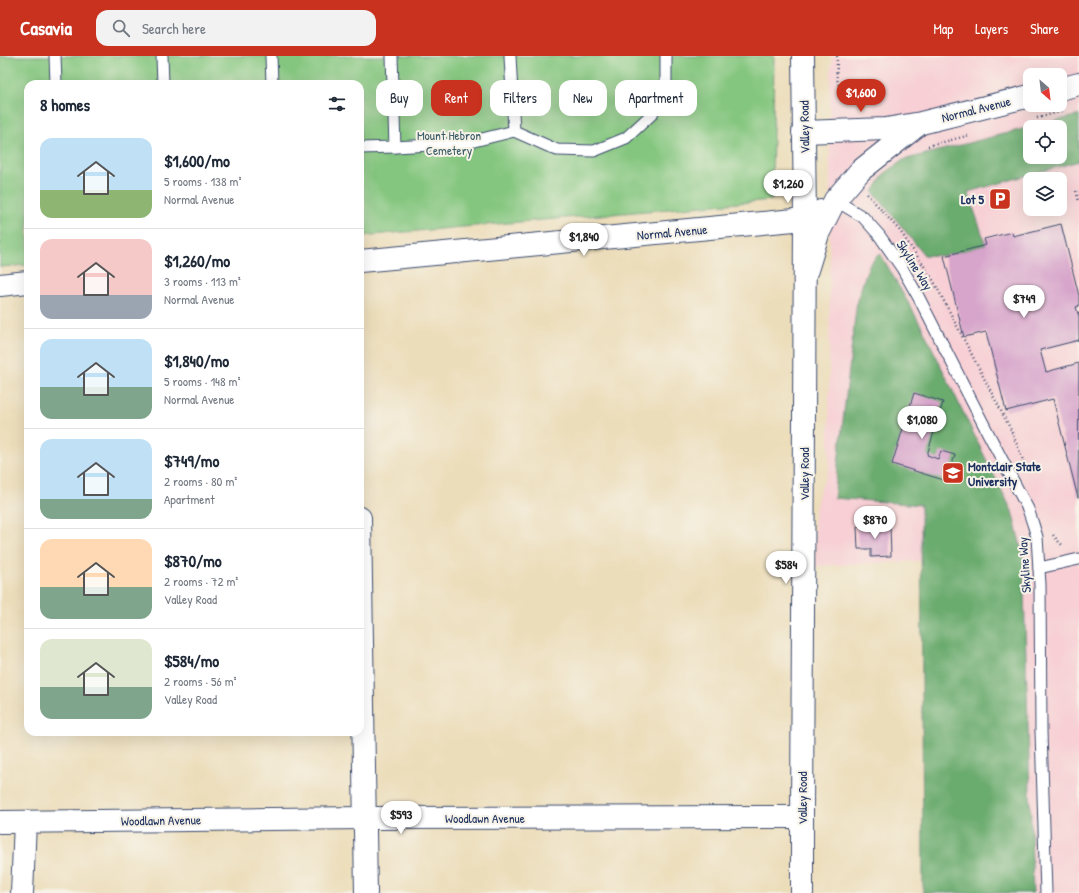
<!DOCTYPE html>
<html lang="en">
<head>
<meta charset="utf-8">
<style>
  :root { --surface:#fff; --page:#f2f2f3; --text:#1f2937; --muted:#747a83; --line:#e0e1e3; --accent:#c8321e }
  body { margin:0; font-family:"Patrick Hand",sans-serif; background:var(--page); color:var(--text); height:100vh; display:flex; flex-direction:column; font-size:15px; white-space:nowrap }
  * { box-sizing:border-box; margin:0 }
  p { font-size:13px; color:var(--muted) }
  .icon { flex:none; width:22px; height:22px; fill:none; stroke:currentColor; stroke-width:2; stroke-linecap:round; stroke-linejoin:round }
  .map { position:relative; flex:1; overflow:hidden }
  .details { position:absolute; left:24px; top:24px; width:340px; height:656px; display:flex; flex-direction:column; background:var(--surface); border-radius:12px; box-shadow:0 4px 16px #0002 }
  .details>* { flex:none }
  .banner { position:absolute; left:376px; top:24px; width:380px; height:36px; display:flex; gap:8px }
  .needle { width:26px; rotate:152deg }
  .controls { position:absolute; left:1023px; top:12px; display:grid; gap:8px }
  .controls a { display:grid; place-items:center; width:44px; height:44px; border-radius:8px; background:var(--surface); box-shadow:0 4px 16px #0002; font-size:20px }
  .price { position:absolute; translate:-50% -34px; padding:0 9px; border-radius:14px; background:#fff; color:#222; font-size:13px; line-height:26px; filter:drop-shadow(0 1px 2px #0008) }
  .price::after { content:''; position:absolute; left:50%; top:24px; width:12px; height:9px; margin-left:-6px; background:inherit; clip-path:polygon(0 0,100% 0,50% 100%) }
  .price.on { background:var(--accent); color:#fff }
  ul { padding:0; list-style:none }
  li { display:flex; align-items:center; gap:12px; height:100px; padding:0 16px }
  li+li { border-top:1px solid var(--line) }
  li span { display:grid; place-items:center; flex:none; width:112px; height:80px; border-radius:12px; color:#555 }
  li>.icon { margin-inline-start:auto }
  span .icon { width:48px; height:48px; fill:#fffc; stroke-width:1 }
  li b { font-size:17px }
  h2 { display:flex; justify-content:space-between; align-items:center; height:48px; padding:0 16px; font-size:17px }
  .pill { padding:0 14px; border-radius:12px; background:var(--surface); box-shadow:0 4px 16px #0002; font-size:14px; line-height:36px }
  .pill.on { background:var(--accent); color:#fff }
  header { display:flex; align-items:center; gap:24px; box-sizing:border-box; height:56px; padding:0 20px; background:var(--accent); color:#fff }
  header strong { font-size:19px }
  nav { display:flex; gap:22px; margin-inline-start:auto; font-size:14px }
  .search { width:280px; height:36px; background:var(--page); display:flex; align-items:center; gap:10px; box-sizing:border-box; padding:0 14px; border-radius:12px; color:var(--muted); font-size:15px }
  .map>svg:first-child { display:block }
  .built { fill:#f7cfd4; fill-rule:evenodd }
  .green { fill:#84c67f; stroke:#507a6e }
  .forest { fill:#6bab6e; stroke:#436d66 }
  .building { fill:#d7a4cb }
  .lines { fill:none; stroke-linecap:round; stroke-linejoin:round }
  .service-casing { stroke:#3a496c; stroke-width:13 }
  .minor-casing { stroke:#3a496c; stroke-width:24 }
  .tertiary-casing { stroke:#3a496c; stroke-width:24 }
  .secondary-casing { stroke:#3a496c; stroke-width:24 }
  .path { stroke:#3a496c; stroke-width:2.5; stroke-dasharray:1 3; stroke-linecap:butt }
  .service { stroke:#fff; stroke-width:11 }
  .minor { stroke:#fff; stroke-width:22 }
  .tertiary { stroke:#fff; stroke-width:22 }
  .secondary { stroke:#fff; stroke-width:22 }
  .labels { text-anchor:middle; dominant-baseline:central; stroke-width:4; stroke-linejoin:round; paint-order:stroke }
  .street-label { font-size:13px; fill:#1b2f5e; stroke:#f7f3e8 }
  .park-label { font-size:13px; fill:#3a5c68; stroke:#f7f3e8 }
  .poi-label { font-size:13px; font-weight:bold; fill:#1b2f5e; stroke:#f7f3e8; text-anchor:end }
</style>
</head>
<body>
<header>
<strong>Casavia</strong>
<div class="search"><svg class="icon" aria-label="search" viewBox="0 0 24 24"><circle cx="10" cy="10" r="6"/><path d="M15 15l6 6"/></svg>Search here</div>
<nav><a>Map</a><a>Layers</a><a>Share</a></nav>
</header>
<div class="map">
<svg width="1079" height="837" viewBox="0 0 1079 837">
  <rect width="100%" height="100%" fill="#f7f3e8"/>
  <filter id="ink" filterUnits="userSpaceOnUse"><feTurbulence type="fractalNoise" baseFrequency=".025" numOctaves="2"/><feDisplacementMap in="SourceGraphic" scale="8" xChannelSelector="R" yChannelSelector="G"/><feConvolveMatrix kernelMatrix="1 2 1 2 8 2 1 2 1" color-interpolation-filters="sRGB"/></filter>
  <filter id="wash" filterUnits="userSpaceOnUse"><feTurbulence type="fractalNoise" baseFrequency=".012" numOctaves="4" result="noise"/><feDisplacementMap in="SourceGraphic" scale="16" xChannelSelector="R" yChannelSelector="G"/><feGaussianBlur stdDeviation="0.9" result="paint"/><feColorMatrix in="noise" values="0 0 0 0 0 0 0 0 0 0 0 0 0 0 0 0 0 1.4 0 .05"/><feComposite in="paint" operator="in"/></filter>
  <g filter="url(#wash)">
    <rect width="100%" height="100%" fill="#ecddba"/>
    <path class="built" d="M832 0H1079V837H979L977 502 816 510 814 458 819 437 829 413 830 30ZM1030 19H1060V49H1030ZM1030 71H1060V101H1030ZM1030 123H1060V153H1030Z"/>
    <path class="green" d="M0 0H774L772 144 360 180V28H28V209L0 211Z"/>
    <g class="forest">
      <path d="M1079 59V105L968 136 986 189 944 200 924 199 902 171 873 136 884 118 903 104 1030 71V101H1060V71H1031Z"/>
      <path d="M880 197 923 273 981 393 1012 455 1023 499 1033 837H923L921 449 834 442 857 244 869 209Z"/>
    </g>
    <g id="blocks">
      <g class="building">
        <path d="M1061 168 1079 240V250L1076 251 1079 261V284L1040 294 1046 316 1079 307 1078 442 1053 343 1006 355 986 276 964 281 944 200 986 189 984 183 1012 176 1013 180Z"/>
        <path d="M914 337 943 346 927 399 938 403 941 395 955 399 947 425 892 408Z"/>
        <path d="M890 470 891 500 871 501V493H858L857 471Z"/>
      </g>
    </g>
  </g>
  <g filter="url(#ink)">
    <use href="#blocks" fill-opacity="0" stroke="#3a496c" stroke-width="1"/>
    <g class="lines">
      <g class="service-casing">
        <g id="service">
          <path d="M55 0 56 28"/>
          <path d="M162 0 163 28"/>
          <path d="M271 0 272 28"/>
          <path d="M392 0 395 91 466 87 514 75"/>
          <path d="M510 0 514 75 557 94 594 95 626 82 652 58 666 28V0"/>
          <path d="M360 92 395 91"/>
          <path d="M835 144 863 161 879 179 902 212 919 242 988 377 1028 453 1033 468 1037 481 1040 529 1041 675 1046 837"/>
          <path d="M1039 512 1079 503"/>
        </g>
      </g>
      <g class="minor-casing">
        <g id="minor">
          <path d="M360 205 805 163 821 155"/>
          <path d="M0 229 28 226"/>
          <path d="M360 462 366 837"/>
          <path d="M0 766 364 762 802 761"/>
          <path d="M22 837 25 766"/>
        </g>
      </g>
      <g class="tertiary-casing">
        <g id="tertiary">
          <path d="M1060 33 1079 28"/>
          <path d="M803 76 886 73 921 67 1030 40"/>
          <path d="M807 214 818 178 835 144 860 115 918 69"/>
        </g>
      </g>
      <g class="secondary-casing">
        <path id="secondary" d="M802 837V761L805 163 803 0"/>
      </g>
      <g class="path">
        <path d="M837 0C837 18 834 25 845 40"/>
        <path d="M1037 62 1063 55"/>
        <path d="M928 90 970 79"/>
        <path d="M1076 135 1079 146"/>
        <path d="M867 138 900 175 932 222 1011 374 1025 409"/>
        <path d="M1078 257H1079"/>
        <path d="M1053 479 1058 485 1063 490"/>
      </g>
      <use href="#service" class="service"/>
      <use href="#minor" class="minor"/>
      <use href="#tertiary" class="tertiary"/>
      <use href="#secondary" class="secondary"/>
    </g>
  </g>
  <defs>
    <g id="parking-square" transform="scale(1.15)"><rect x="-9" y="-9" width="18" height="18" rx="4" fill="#c8321e" stroke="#f7f3e8"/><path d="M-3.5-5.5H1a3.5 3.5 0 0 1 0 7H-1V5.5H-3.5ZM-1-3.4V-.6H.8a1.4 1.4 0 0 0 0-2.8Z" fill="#fff"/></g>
    <g id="university-square" transform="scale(1.15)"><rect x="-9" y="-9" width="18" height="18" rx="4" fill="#c8321e" stroke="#f7f3e8"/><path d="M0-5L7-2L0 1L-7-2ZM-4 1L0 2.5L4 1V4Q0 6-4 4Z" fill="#fff"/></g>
  </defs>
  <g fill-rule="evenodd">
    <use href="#parking-square" x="1000" y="143"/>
    <use href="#university-square" x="953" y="417"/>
  </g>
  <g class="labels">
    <g class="street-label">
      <text transform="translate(976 53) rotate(-14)">Normal Avenue</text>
      <text transform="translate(804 71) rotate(-91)">Valley Road</text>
      <text transform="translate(672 176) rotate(-5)">Normal Avenue</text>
      <text transform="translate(915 209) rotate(58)">Skyline Way</text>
      <text transform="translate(804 418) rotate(-90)">Valley Road</text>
      <text transform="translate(1024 509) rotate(-94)">Skyline Way</text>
      <text transform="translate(802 742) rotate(-90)">Valley Road</text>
      <text x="485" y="762">Woodlawn Avenue</text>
      <text transform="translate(161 764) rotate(-1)">Woodlawn Avenue</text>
    </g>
    <g class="park-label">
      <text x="449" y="79">Mount Hebron<tspan x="449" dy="15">Cemetery</tspan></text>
    </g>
    <g class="poi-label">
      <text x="984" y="143">Lot 5</text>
      <text x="968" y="410" text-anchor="start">Montclair State<tspan x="968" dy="15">University</tspan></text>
    </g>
  </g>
</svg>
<div class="controls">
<a><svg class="needle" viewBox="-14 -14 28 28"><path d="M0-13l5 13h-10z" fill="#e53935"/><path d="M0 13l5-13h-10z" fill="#747a83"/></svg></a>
<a><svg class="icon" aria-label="locate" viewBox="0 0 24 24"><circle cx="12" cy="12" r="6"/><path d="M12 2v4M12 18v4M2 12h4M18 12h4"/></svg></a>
<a><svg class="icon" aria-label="layers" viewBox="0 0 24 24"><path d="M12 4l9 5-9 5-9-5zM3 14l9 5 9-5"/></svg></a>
</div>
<b class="price on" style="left:861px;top:57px">$1,600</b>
<b class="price" style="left:788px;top:148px">$1,260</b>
<b class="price" style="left:584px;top:201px">$1,840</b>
<b class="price" style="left:1024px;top:263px">$749</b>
<b class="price" style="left:922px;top:384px">$1,080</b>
<b class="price" style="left:875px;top:484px">$870</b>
<b class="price" style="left:786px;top:529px">$584</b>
<b class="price" style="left:401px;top:779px">$593</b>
<div class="banner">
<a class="pill">Buy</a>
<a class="pill on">Rent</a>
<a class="pill">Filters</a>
<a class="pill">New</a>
<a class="pill">Apartment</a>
</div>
<section class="details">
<h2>8 homes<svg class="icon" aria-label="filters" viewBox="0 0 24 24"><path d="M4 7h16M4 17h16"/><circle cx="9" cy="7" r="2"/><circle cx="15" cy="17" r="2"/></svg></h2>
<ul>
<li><span style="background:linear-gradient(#bfe0f5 65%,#8fb573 0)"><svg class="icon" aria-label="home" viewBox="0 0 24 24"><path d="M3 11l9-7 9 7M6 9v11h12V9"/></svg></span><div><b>$1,600/mo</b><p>5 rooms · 138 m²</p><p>Normal Avenue</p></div></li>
<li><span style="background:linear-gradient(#f6c9c9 70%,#9aa5b1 0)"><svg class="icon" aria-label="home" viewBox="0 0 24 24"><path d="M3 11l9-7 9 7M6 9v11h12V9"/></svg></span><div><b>$1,260/mo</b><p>3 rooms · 113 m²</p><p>Normal Avenue</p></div></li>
<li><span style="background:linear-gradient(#bfe0f5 60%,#7fa58c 0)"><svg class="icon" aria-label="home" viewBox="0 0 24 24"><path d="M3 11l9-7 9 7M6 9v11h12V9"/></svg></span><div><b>$1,840/mo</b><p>5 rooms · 148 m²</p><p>Normal Avenue</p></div></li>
<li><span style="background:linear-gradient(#bfe0f5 75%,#7fa58c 0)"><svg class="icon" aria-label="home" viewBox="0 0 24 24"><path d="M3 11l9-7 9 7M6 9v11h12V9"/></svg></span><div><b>$749/mo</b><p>2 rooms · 80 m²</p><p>Apartment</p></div></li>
<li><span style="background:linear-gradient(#ffd9b3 60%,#7fa58c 0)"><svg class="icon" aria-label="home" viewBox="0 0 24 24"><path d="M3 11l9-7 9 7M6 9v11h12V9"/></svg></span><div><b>$870/mo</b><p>2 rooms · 72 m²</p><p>Valley Road</p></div></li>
<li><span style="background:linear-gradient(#dfe7d0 60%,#7fa58c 0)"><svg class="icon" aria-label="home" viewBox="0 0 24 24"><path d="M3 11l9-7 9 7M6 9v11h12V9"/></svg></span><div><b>$584/mo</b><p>2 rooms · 56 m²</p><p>Valley Road</p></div></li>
</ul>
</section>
</div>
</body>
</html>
